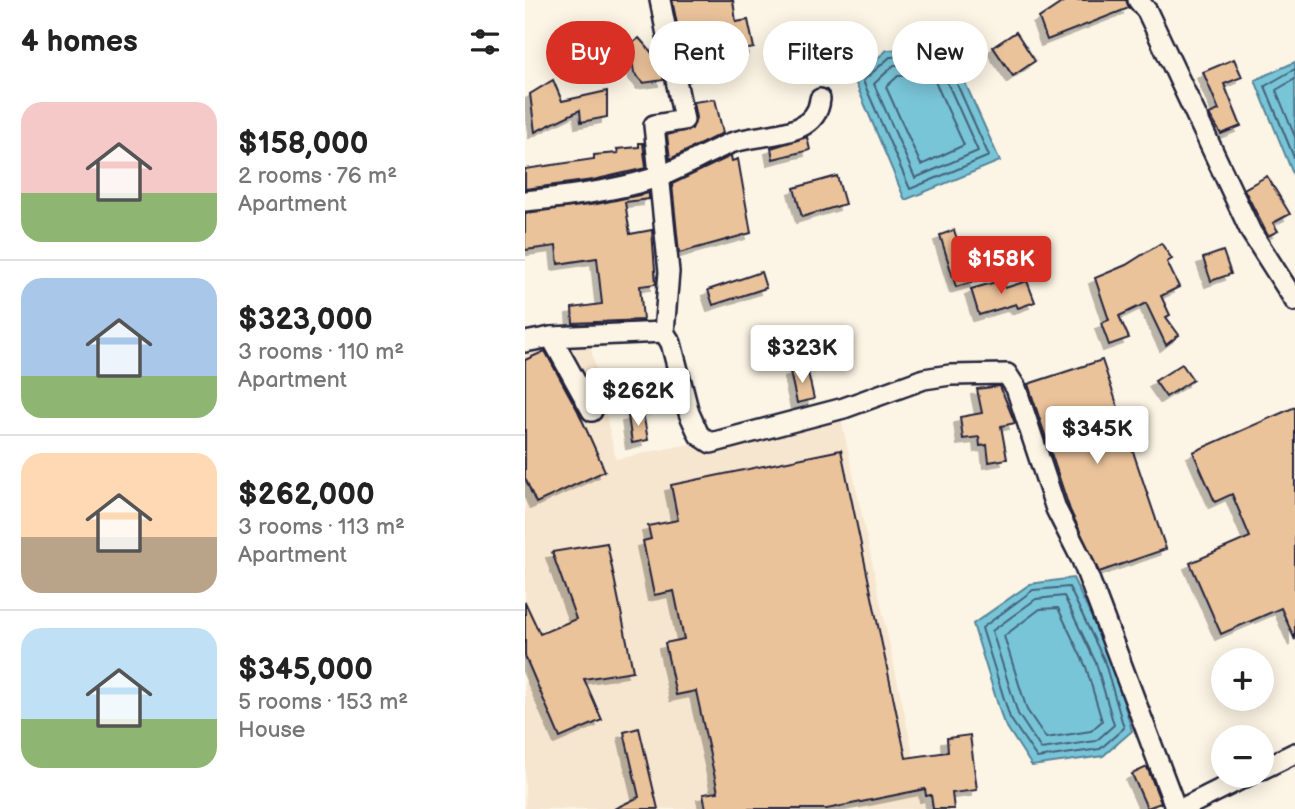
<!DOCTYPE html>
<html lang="en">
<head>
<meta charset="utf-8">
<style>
  :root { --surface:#fff; --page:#f6f6f6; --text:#222; --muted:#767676; --line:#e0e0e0; --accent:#d93025 }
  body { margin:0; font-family:"Balsamiq Sans",sans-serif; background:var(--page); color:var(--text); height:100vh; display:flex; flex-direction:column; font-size:26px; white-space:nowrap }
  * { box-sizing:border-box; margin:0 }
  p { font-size:23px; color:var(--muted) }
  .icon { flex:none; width:38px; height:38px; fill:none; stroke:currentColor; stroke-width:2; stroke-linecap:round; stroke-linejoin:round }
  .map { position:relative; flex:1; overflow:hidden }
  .drawer { display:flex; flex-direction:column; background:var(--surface); width:525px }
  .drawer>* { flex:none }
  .banner { position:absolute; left:21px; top:21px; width:644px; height:63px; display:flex; gap:14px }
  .controls { position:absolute; left:686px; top:648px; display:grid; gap:14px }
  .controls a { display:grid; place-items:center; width:63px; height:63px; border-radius:50%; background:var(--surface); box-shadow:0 4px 18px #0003; font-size:35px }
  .price { position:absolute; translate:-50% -60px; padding:0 16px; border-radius:7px; background:#fff; color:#222; font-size:23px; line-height:46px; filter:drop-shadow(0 2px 4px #0008) }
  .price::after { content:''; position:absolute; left:50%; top:42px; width:21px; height:16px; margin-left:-10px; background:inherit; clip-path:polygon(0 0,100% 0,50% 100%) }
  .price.current { background:var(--accent); color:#fff }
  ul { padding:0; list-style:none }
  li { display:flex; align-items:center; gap:21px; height:175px; padding:0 21px }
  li+li { border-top:2px solid var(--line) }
  li span { display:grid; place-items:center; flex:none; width:196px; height:140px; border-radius:21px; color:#555 }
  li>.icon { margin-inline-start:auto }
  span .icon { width:84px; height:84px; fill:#fffc; stroke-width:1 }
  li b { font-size:30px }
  h2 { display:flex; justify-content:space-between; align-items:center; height:84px; padding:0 21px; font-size:30px }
  .tag { padding:0 24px; border-radius:32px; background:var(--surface); box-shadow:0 4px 18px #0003; font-size:24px; line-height:63px }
  .tag.current { background:var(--accent); color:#fff }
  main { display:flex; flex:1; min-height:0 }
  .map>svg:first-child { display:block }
  .built { fill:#f7e6cf }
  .water { fill:#79c5d8; stroke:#568499; stroke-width:2 }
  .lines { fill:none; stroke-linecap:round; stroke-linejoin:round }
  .shore { stroke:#45637a; stroke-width:2 }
  .building { fill:#ebc39b; stroke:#22223b; stroke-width:2; filter:url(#shadow) }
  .street-casing { stroke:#22223b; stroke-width:24 }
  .street { stroke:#fcf5e5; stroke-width:19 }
</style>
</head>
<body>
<main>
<section class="drawer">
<h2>4 homes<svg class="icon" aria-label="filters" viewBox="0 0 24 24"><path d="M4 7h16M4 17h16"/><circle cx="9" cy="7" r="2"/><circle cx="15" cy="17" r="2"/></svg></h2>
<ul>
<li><span style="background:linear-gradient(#f6c9c9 65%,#8fb573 0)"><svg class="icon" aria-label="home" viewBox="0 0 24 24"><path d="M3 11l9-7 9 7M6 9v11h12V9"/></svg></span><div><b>$158,000</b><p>2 rooms · 76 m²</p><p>Apartment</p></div></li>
<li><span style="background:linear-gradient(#a9c7e8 70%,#8fb573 0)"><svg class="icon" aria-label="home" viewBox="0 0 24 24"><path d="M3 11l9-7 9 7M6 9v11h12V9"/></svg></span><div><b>$323,000</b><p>3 rooms · 110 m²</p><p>Apartment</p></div></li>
<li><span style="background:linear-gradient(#ffd9b3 60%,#b9a48a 0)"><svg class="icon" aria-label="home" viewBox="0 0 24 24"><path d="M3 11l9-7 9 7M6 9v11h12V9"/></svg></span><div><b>$262,000</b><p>3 rooms · 113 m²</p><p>Apartment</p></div></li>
<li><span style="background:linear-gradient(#bfe0f5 65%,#8fb573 0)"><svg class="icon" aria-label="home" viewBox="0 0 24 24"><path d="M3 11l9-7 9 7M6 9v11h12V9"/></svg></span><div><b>$345,000</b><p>5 rooms · 153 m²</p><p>House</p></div></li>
</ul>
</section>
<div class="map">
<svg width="770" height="809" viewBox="0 0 770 809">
  <defs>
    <filter id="shadow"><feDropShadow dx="-6" dy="6" stdDeviation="0" flood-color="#0004"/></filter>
  </defs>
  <rect width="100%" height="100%" fill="#fcf5e5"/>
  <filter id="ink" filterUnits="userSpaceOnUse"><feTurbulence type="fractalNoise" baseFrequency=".0143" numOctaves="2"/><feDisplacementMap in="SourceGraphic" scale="14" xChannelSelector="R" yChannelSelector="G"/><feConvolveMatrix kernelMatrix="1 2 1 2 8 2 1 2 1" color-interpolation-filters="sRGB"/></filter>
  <g filter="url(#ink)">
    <path class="built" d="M62 330 91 459 315 413 400 809H0V332Z"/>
    <g class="water">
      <path d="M424 47 475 161 380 200 329 79 362 50Z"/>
      <path d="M770 62V179L730 80Z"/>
      <path d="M548 578 586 658 607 731 578 756 507 766 478 721 448 624 505 584Z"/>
    </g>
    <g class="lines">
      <g class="shore">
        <path d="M419 55 464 156 385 189 338 81 365 57Z"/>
        <path d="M414 64 453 151 390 178 349 84 369 65Z"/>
        <path d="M770 69 740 86 770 160"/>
        <path d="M407 75 439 145 396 165 361 87 373 76Z"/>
        <path d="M770 79 751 90 770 137"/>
        <path d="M544 587 579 660 599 728 575 749 512 758 485 718 457 628 508 590Z"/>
        <path d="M539 596 571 663 589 725 571 741 516 749 493 714 467 631 511 599Z"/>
        <path d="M533 608 561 667 577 721 566 731 521 738 502 710 479 636 515 609Z"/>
      </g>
    </g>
    <g class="building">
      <path d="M147 0H208L211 22 223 20 229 48 177 58V63L169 64 171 76 163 77Z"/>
      <path d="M541 0H601L604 8 522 40 514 18Z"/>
      <path d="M282 25 286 48 263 53 259 29Z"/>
      <path d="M491 32 510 61 488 76 468 47Z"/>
      <path d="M114 38 135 62 139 80 118 83 109 73 105 45Z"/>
      <path d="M709 59 717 77 699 84 716 126 696 134 684 114 694 110 678 72Z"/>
      <path d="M28 80 37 101 82 91V117L56 122 55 110 10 132 5 94Z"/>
      <path d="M190 99 198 133 145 159 142 135 167 129 171 118 168 102Z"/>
      <path d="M282 137 285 150 248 159 246 148Z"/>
      <path d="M114 143H118L121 168 68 180 0 189V169L69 159V155L93 153 92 149 114 147Z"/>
      <path d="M206 156 207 161 213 159 226 233 154 253 147 184Z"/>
      <path d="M312 176 320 204 277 217 269 188Z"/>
      <path d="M742 176 765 214 748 223 753 231 743 236 719 189Z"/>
      <path d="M124 193V199L100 202 105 234 127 230 131 284 115 286 118 320 48 323 47 308 77 304 72 258 33 264 31 246 0 250V213L72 204Z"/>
      <path d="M429 230 436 251 441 250 451 281 431 287 415 235Z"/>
      <path d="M636 243 647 259 642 262 654 287 636 296 645 315 641 317 654 335 641 345 621 303 594 316 604 338 584 345 576 323 584 320 570 278 601 265Z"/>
      <path d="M698 251 706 274 686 281 678 258Z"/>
      <path d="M236 272 241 288 188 305 183 290Z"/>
      <path d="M478 280 480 288 502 281 510 302 493 308 491 304 454 315 446 289Z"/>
      <path d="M20 351 53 411 80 471 11 503 0 478V360Z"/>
      <path d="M577 360 641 549 574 572 545 510 503 384Z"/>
      <path d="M657 364 668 380 641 397 630 381Z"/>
      <path d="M282 368 289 399 272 403 265 372Z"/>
      <path d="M475 386 490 423 476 426 482 459 464 462 462 445 455 446 454 437 438 439 435 417 457 413 452 389Z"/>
      <path d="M770 407V640L756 608 696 634 665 563 725 537 707 494 690 502 668 452Z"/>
      <path d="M118 413 123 440 107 443 103 416Z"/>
      <path d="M316 450 381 758 423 752 422 738 445 735 452 790 427 793 429 809H408L406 795 401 796 400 789 302 809H181L178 794 193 792 171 691 151 695 140 643 159 639 149 591 129 595 118 541 126 539 123 526 153 520 146 485Z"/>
      <path d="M82 543 108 671 59 679 77 720 35 738 0 656V602L15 634 51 619 27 552Z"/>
      <path d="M114 728 133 809H89L114 797 99 732Z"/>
      <path d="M622 767 636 803 622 808 607 774Z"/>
    </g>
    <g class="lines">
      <g class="street-casing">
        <g id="street">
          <path d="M135 0 159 120 129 125 144 272 139 332 146 343 164 413 174 435 186 443 319 408 399 379 425 375 482 374 491 388 531 509 557 560 651 809"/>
          <path d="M613 0 622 11 726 232 770 301"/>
          <path d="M0 201C42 197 98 190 138 175 161 166 183 152 206 143 235 132 291 140 295 99"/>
          <path d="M26 337 139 332"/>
          <path d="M0 342 26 337 67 411"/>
          <path d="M737 769 770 753"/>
          <path d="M656 809 724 775"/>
        </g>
      </g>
      <use href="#street" class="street"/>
    </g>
  </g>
</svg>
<div class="controls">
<a>+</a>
<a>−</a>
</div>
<b class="price current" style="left:476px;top:296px">$158K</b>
<b class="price" style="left:277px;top:385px">$323K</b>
<b class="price" style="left:113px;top:428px">$262K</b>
<b class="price" style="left:572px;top:466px">$345K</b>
<div class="banner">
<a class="tag current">Buy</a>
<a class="tag">Rent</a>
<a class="tag">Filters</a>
<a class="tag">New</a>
</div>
</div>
</main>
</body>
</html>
